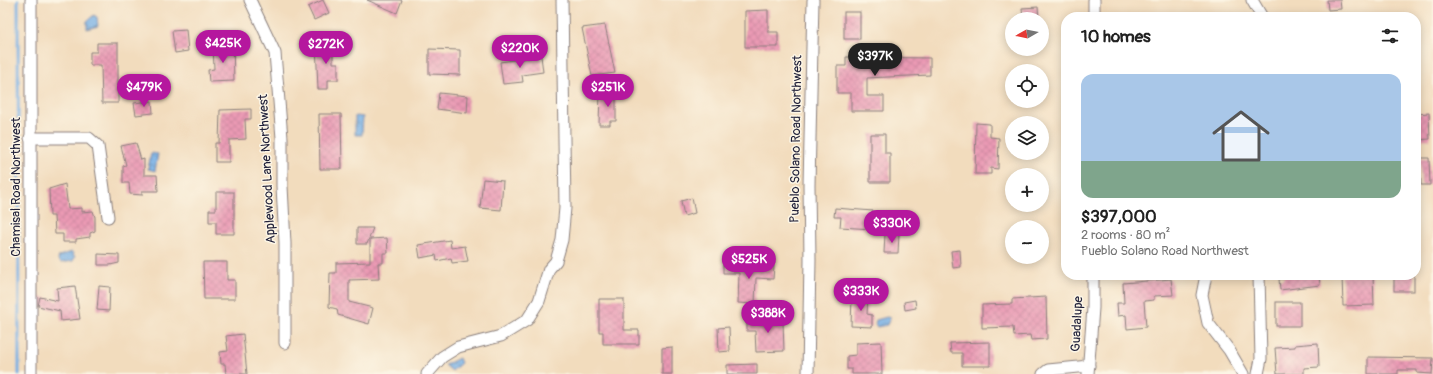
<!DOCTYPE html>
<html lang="en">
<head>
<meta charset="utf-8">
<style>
  :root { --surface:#fff; --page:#f2f2f2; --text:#222; --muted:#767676; --line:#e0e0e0; --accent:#b5179e }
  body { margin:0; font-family:Pangolin,sans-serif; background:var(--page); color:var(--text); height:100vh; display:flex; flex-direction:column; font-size:15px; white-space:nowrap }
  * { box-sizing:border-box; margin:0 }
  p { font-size:13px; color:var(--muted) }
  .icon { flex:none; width:22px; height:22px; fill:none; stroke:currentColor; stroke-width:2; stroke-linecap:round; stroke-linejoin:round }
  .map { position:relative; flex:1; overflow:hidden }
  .details { position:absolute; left:1061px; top:12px; width:360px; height:268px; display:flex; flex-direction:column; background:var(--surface); border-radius:16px; box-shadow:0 2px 10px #0003 }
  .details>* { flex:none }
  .needle { width:26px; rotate:261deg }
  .tools { position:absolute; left:1005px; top:12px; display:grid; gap:8px }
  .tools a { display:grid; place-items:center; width:44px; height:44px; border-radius:50%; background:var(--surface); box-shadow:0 2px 10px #0003; font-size:20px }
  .price { position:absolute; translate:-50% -34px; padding:0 9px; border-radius:14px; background:var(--accent); color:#fff; font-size:13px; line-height:26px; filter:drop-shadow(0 1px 2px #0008) }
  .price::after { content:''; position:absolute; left:50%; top:24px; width:12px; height:9px; margin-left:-6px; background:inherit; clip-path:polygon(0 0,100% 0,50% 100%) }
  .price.selected { background:#222; color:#fff }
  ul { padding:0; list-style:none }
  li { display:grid; align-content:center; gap:8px; height:212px; padding:0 20px }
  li+li { border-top:1px solid var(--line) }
  li span { display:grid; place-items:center; height:124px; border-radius:12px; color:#555 }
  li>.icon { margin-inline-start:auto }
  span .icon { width:72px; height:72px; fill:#fffc; stroke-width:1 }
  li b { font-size:17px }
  h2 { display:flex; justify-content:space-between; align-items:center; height:48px; padding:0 20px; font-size:17px }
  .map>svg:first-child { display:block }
  .water { fill:url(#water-waves); stroke:#4c6890 }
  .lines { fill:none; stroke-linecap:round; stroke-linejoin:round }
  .stream { stroke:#75aee5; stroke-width:3 }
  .building { fill:url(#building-cross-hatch) }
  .minor-casing { stroke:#8a7f7c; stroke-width:13 }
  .minor { stroke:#fff; stroke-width:11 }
  .labels { text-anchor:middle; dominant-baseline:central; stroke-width:3; stroke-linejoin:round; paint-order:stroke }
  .street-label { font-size:13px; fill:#22223b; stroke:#fcf5e5 }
</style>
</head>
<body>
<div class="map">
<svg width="1433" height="374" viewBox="0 0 1433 374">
  <defs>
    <pattern id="water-waves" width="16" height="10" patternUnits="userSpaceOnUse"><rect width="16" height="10" fill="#75aee5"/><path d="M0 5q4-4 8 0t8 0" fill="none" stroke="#608dbb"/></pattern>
    <pattern id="building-cross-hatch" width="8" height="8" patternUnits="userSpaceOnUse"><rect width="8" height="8" fill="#ea9ab4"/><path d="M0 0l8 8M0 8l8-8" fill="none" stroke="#c8849c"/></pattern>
  </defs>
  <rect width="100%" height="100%" fill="#fcf5e5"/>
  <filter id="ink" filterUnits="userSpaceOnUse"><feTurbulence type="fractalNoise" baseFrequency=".025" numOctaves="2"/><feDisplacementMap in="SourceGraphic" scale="8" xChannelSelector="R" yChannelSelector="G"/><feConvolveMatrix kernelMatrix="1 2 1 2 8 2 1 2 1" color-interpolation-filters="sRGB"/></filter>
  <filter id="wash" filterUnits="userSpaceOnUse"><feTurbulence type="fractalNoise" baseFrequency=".012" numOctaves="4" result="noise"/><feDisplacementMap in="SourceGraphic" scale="16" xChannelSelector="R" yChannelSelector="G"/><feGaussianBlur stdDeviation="0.9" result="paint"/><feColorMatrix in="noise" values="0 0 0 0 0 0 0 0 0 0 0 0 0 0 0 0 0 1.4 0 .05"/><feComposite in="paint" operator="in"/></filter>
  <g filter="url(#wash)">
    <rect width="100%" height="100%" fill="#f2dcbd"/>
    <g class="water">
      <path d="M94 15 97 17 98 26 87 29V21Z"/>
      <path d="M355 116 363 117 362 135H355Z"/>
      <path d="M151 153 158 154 155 171 148 169Z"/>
      <path d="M72 252 75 257 73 261 61 263 58 260 59 256Z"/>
      <path d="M887 317 890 318 887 325 877 327 875 324 876 320Z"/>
      <path d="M459 358 461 363 452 371 445 365Z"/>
    </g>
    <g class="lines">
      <path class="stream" d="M18 0 19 374"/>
    </g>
    <g id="blocks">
      <g class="building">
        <path d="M323 0 329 13 314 20 308 7Z"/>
        <path d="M367 0H402L397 13Z"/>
        <path d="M1327 0H1340L1341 9 1328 10Z"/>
        <path d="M1038 7 1039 19H1023L1022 8Z"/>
        <path d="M768 10V32H778V47H745V11Z"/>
        <rect x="844" y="12" width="16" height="27"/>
        <path d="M605 25 615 73 592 76 582 28Z"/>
        <path d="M186 30 188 51 175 53 172 31Z"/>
        <path d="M333 42V63H338V80H328V89H318L316 43Z"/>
        <path d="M97 43H118V103H102L101 65H90V52H97Z"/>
        <path d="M233 43 234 81 209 82 208 70 214 69 213 44Z"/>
        <path d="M429 49 460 50V75L429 74Z"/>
        <path d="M541 56 543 72 522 75 523 82 503 84 500 62Z"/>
        <path d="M846 57 930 58V75L867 78V96H884V111H851V93H837V66H846Z"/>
        <path d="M600 92H616V121H610V125H599Z"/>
        <path d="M439 93 468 96 467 113 437 109Z"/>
        <path d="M152 101 153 113 136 115 134 103Z"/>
        <path d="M251 109V119H245L246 139 229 140V162H215V143H219L220 110Z"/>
        <path d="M1429 113 1430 139 1416 140V114Z"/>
        <path d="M319 114H341L342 169H320Z"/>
        <path d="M976 123 990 124V137L999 138 998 169 991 168V174H975Z"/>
        <path d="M870 134H885V153H890V182H870Z"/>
        <path d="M136 143 141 160 144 159V175H157L158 191H142V195L130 194 129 183H123V166L126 165 121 146Z"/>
        <path d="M1420 158H1429L1430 185H1421Z"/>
        <path d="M483 179 503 181 501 210 480 208Z"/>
        <path d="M65 184 68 209 82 208V212L93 211 95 217V231L90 233V237L76 239V242H63V234H55L54 216H50L49 189Z"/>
        <path d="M216 192H234V234H216V222H209V210H216Z"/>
        <path d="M692 198 695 213 684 216 681 201Z"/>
        <path d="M835 208 873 211 872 229 840 227 841 217H834Z"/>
        <path d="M357 228H373L367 244H357Z"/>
        <path d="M885 234H899L898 253H884Z"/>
        <path d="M387 238 388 253H383V263H378L379 279 349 280V302L373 308 369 324 338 315 337 309 329 307 330 273H336V263L370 262V239Z"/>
        <path d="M450 240 451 248 465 246 468 261 452 263 451 258 437 261 436 255 420 258 418 245Z"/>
        <path d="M960 250 961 267 953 268 951 251Z"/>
        <path d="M98 254 119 255V263L110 265H98Z"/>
        <path d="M203 262H227V280H235V299H204Z"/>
        <path d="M723 265 774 266 773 279 756 278 755 304 738 303 739 273H723Z"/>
        <path d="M1284 275H1319L1320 285 1280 290 1279 279H1284Z"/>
        <path d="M1373 275 1374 305 1343 306 1342 276Z"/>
        <rect x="1394" y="275" width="20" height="16"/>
        <path d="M1171 279 1173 295 1154 296V300L1144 301 1146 327 1127 329 1126 315 1118 316 1117 303H1124L1123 283Z"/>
        <path d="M75 286 80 319 61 321 60 311 38 306 40 297 58 301 57 288Z"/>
        <path d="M99 286 110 287 109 311 97 310Z"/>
        <path d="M852 296H868L867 314 872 315V327L851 326Z"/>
        <path d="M1046 297 1047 339 1031 340 1030 335 1014 336 1013 327 982 328V305L1012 304V299Z"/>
        <path d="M599 299H624V330H639V344H603V332H599Z"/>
        <path d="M915 300 916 308 905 310 904 302Z"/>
        <rect x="1276" y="302" width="24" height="24"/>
        <path d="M777 315 778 322H783L784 351 756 352 755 331H747V322H762V316Z"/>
        <path d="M729 327 730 351 719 352 718 328Z"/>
        <path d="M243 334 247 374H226L225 364H221L220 352 228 351 226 336Z"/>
        <path d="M881 342 882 374H852V369H847V356L856 355V343Z"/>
        <path d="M990 342V366H962V353H951L950 343Z"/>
        <path d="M1318 343 1319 367 1304 368V374H1277L1275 348 1295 347V345Z"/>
        <path d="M672 347V374H662V348Z"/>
        <path d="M1368 357 1433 358 1432 374 1417 373V370H1398V374H1368Z"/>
        <path d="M757 364V374H727V365Z"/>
      </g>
    </g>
  </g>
  <g filter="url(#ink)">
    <use href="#blocks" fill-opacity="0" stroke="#8a7f7c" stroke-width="1"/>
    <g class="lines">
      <g class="minor-casing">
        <g id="minor">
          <path d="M250 0 275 53 282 138V186L285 243V343"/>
          <path d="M1252 0 1262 17"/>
          <path d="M1094 17V0"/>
          <path d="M30 138H89L98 146 108 217"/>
          <path d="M1206 275 1202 295 1208 323 1229 350 1243 374"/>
          <path d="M31 374V0"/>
          <path d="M427 374 442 357 458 347 501 336 527 320 539 301 549 269 556 261 562 240 565 208 562 0"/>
          <path d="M808 374 810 260 809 185 813 0"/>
          <path d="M1043 374 1048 370 1089 366"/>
          <path d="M1088 374 1093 308V275"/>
          <path d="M1258 374 1261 359 1259 275"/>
        </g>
      </g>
      <use href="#minor" class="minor"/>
    </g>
  </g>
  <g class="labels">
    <g class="street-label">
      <text transform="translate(796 139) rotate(-89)">Pueblo Solano Road Northwest</text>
      <text transform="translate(267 169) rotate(-93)">Applewood Lane Northwest</text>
      <text transform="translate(16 187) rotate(-90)">Chamisal Road Northwest</text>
      <text transform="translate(1077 324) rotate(-87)">Guadalupe</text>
    </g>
  </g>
</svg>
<div class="tools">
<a><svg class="needle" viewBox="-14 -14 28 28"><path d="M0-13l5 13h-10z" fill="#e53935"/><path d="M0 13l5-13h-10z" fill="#767676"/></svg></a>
<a><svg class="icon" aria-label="locate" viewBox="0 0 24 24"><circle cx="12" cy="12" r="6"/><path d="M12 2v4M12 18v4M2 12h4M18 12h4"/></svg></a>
<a><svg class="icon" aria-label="layers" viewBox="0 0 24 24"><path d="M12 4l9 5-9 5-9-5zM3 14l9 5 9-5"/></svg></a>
<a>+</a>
<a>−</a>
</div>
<b class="price" style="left:223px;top:64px">$425K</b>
<b class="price" style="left:326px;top:65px">$272K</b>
<b class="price" style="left:520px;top:69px">$220K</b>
<b class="price selected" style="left:875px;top:77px">$397K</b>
<b class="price" style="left:144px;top:108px">$479K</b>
<b class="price" style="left:608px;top:108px">$251K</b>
<b class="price" style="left:892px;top:244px">$330K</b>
<b class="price" style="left:749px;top:280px">$525K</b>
<b class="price" style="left:861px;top:312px">$333K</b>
<b class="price" style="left:768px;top:334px">$388K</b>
<section class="details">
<h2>10 homes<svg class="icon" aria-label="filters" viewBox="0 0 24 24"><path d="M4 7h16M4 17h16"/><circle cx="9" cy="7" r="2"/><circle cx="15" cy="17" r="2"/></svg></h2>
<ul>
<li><span style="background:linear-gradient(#a9c7e8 70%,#7fa58c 0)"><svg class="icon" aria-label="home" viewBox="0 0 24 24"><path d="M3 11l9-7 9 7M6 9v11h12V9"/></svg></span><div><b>$397,000</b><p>2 rooms · 80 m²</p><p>Pueblo Solano Road Northwest</p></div></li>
</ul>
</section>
</div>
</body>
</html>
